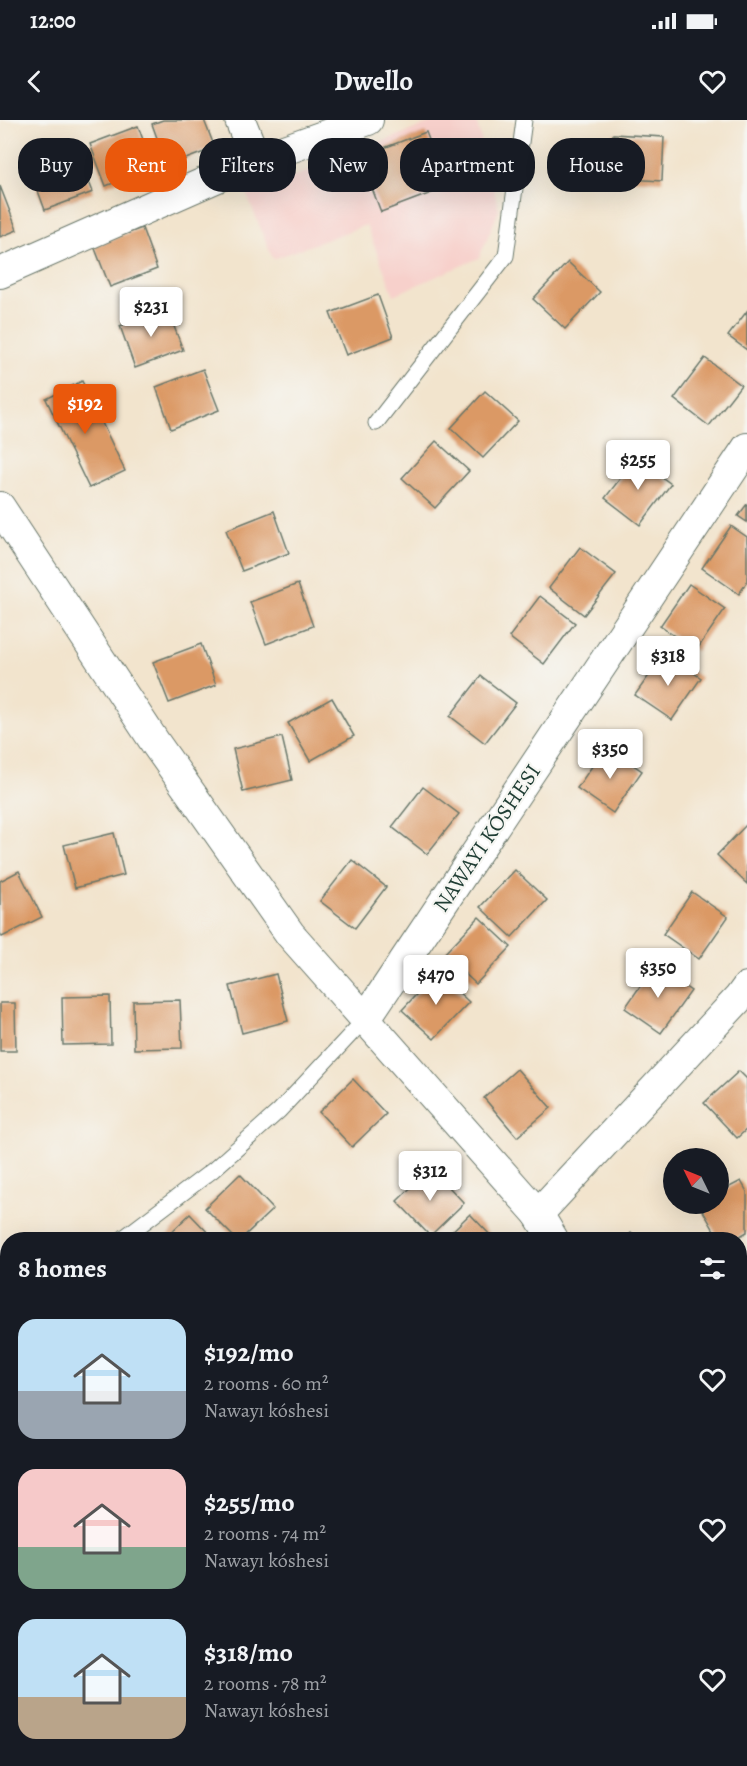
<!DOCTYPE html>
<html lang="en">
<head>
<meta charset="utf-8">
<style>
  :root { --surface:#171b24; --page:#242831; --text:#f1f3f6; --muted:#9ea1a6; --accent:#ea580c }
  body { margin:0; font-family:Alegreya,serif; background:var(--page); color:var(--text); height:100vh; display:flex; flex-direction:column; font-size:22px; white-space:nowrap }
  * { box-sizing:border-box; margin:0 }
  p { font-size:20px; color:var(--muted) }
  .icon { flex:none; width:33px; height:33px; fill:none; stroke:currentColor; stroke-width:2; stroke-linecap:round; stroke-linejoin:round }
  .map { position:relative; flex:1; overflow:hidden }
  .side { position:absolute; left:0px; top:1112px; width:747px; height:536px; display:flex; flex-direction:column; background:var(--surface); border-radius:24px 24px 0 0; box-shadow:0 6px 24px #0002 }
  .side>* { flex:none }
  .hud { position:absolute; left:18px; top:18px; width:711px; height:54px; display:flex; gap:12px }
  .needle { width:39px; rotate:313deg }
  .tools { position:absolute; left:663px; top:1028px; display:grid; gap:12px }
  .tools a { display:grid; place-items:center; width:66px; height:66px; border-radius:50%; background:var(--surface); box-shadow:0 6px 24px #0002; font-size:30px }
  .price { position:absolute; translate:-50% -51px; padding:0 14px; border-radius:6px; background:#fff; color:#222; font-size:20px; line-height:39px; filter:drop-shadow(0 2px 3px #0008) }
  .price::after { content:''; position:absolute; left:50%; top:36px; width:18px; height:14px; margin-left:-9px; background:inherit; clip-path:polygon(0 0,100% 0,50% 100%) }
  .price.selected { background:var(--accent); color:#fff }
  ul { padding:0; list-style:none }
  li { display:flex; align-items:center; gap:18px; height:150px; padding:0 18px }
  li span { display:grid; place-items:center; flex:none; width:168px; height:120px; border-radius:18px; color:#555 }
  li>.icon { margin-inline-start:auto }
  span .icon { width:72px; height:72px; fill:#fffc; stroke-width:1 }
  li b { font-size:26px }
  h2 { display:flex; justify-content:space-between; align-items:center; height:72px; padding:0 18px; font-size:26px }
  .chip { padding:0 21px; border-radius:24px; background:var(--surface); box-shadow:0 6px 24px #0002; font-size:21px; line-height:54px }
  .chip.selected { background:var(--accent); color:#fff }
  .status { display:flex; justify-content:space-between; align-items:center; height:42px; padding:0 30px; background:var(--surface); direction:ltr }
  .status svg { height:16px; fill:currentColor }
  header { display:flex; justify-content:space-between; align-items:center; height:78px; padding:0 18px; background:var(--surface); font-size:27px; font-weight:700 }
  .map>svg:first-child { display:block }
  .built { fill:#f7d0cb }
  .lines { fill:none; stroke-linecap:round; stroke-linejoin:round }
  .stream { stroke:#50abce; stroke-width:8 }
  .building { fill:#db9965 }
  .lane-casing { stroke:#69776a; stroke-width:17 }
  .street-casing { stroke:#69776a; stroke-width:32 }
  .lane { stroke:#fff; stroke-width:15 }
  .street { stroke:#fff; stroke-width:30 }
  .labels { text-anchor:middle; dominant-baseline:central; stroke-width:4.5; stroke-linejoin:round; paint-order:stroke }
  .street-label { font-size:22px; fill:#1f3d34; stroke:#f6f6f2 }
</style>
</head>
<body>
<div class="status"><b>12:00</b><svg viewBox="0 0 49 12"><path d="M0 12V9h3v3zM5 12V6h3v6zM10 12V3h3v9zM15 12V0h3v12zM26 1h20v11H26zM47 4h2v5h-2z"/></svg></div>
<header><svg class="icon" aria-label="back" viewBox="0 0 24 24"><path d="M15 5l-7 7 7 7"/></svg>Dwello<svg class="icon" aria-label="heart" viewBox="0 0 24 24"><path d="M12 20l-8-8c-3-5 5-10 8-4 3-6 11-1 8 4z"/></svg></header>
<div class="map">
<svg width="747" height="1646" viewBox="0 0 747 1646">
  <rect width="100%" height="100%" fill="#f6f6f2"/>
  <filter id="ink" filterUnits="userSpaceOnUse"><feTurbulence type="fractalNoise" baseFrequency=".0167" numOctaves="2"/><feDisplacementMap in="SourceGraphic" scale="12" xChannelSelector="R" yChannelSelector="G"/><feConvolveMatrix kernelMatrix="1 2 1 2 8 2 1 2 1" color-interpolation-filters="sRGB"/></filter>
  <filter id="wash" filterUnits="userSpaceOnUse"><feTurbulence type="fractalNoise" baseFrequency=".008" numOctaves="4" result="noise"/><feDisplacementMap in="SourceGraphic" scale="24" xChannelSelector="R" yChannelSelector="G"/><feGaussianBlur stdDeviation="1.35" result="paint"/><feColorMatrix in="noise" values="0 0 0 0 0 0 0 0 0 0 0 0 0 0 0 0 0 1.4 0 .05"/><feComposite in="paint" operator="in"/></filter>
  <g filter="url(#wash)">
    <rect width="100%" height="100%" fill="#f2e4cd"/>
    <path class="built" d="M438 0H476L499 90 479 138 394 175 366 105 273 139 247 75Z"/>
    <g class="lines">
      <g class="stream">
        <path d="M0 1531 8 1546"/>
        <path d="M104 1640 114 1646"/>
      </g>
    </g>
    <g id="blocks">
      <g class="building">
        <path d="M163 0H204L215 28 167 46 152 4Z"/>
        <path d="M138 6 153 47 106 66 90 24Z"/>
        <path d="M426 12 447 67 381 92 360 37Z"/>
        <path d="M613 14 664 17 662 61 611 58Z"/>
        <path d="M77 31 93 72 45 90 30 49Z"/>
        <path d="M0 66 17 110 0 117Z"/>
        <path d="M142 108 157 149 110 167 94 126Z"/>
        <path d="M568 142 600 172 565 209 533 179Z"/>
        <path d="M378 175 393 217 346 235 330 193Z"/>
        <path d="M167 188 183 230 135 248 120 206Z"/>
        <path d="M747 191V230L728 216Z"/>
        <path d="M705 238 741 265 709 306 674 279Z"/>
        <path d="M203 249 219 290 171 309 156 267Z"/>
        <path d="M82 261 125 351 89 368 46 279Z"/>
        <path d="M485 271 518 301 483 338 451 308Z"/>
        <path d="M436 321 469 351 435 388 402 358Z"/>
        <path d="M636 338 671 364 640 405 605 378Z"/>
        <path d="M747 384V402L738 396Z"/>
        <path d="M274 391 289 433 242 451 226 410Z"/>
        <path d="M731 406 747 417V462L739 474 702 448Z"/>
        <path d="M580 427 616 454 584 495 549 468Z"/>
        <path d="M298 464 313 506 266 524 250 482Z"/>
        <path d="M689 464 725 489 696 531 660 506Z"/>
        <path d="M540 476 575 503 544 544 509 517Z"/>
        <path d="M201 524 216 565 169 583 153 542Z"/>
        <path d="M665 533 701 558 672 600 635 575Z"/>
        <path d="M481 556 516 583 485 623 450 596Z"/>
        <path d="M332 578 354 616 310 641 288 603Z"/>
        <path d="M282 617 292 660 243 672 233 629Z"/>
        <path d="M606 626 642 651 613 693 577 668Z"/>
        <path d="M423 667 459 694 427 734 392 707Z"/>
        <path d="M747 704V764L717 735Z"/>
        <path d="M114 713 124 755 75 768 64 725Z"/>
        <path d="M352 740 386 767 355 808 320 781Z"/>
        <path d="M515 750 547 780 512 817 480 787Z"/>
        <path d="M19 751 42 797 2 817 0 813V761Z"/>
        <path d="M692 772 728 797 699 839 663 814Z"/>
        <path d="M479 797 511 827 476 864 444 834Z"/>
        <path d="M654 846 691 871 661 913 625 888Z"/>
        <path d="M437 852 469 882 434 919 402 890Z"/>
        <path d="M276 854 288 901 242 913 230 866Z"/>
        <path d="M110 876 111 924 63 925 62 877Z"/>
        <path d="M180 880 182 928 134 929 133 881Z"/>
        <path d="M0 883H15L16 931H0Z"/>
        <path d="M517 949 551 988 517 1017 484 978Z"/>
        <path d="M739 951 747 959V1009L737 1018 704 983Z"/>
        <path d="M353 959 386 994 352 1027 319 992Z"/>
        <path d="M431 1048 464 1083 430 1116 397 1081Z"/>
        <path d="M240 1054 273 1089 241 1119H236L205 1088Z"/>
        <path d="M741 1061 747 1072V1112L735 1119H719L699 1084 718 1083V1073Z"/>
        <path d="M190 1094 214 1119H164Z"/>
        <path d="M470 1094 494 1119H444Z"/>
        <path d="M631 1113 638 1119H625Z"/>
        <path d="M740 1244 747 1252V1276L740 1283Z"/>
        <path d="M747 1543V1578L740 1567V1549Z"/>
        <path d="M460 1640 468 1646H454Z"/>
      </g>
    </g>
  </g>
  <g filter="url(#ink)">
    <use href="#blocks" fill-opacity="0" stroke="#69776a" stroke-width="1.5"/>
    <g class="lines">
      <g class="lane-casing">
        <g id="lane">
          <path d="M376 303 506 136 524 0"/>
          <path d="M122 1119 213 1050 279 991 366 898"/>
          <path d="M372 1646 377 1640"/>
        </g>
      </g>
      <g class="street-casing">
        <g id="street">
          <path d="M240 0 256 40"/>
          <path d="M0 153 256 40 368 0"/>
          <path d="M0 387 156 624 290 814 538 1094 553 1119"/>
          <path d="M366 898 747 328"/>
          <path d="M538 1094 739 878 747 867"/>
          <path d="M740 1381 747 1391"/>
        </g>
      </g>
      <use href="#lane" class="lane"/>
      <use href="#street" class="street"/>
    </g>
  </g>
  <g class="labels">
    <g class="street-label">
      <text transform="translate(487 718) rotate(-56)">NAWAYI KÓSHESI</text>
    </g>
  </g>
</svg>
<div class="tools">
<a><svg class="needle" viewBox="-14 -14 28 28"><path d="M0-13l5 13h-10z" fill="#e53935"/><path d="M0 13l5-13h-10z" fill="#9ea1a6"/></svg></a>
</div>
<b class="price" style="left:151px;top:218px">$231</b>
<b class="price selected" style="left:85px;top:315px">$192</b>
<b class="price" style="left:638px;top:371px">$255</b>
<b class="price" style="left:668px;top:567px">$318</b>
<b class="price" style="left:610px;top:660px">$350</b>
<b class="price" style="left:658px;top:879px">$350</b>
<b class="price" style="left:436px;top:886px">$470</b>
<b class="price" style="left:430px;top:1082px">$312</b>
<div class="hud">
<a class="chip">Buy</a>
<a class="chip selected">Rent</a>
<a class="chip">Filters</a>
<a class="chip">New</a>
<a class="chip">Apartment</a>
<a class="chip">House</a>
</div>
<section class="side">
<h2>8 homes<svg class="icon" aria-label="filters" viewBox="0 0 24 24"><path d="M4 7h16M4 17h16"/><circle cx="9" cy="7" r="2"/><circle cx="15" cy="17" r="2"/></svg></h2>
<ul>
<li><span style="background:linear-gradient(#bfe0f5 60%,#9aa5b1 0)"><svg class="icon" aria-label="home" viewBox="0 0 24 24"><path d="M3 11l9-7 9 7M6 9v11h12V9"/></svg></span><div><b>$192/mo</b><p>2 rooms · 60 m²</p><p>Nawayı kóshesi</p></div><svg class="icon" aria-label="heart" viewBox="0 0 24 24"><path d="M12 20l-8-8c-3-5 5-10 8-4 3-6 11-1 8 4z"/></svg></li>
<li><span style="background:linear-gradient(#f6c9c9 65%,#7fa58c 0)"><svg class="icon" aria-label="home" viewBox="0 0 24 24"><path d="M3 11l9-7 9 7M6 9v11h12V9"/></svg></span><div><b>$255/mo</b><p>2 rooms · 74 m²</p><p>Nawayı kóshesi</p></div><svg class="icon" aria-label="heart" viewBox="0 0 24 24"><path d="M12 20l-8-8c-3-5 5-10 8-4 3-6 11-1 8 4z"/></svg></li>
<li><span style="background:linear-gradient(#bfe0f5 65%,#b9a48a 0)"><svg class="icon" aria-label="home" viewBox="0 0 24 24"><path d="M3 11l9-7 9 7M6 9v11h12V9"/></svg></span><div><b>$318/mo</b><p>2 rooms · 78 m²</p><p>Nawayı kóshesi</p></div><svg class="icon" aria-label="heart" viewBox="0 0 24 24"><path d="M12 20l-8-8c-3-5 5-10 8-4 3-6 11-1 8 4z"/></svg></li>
</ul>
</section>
</div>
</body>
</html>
